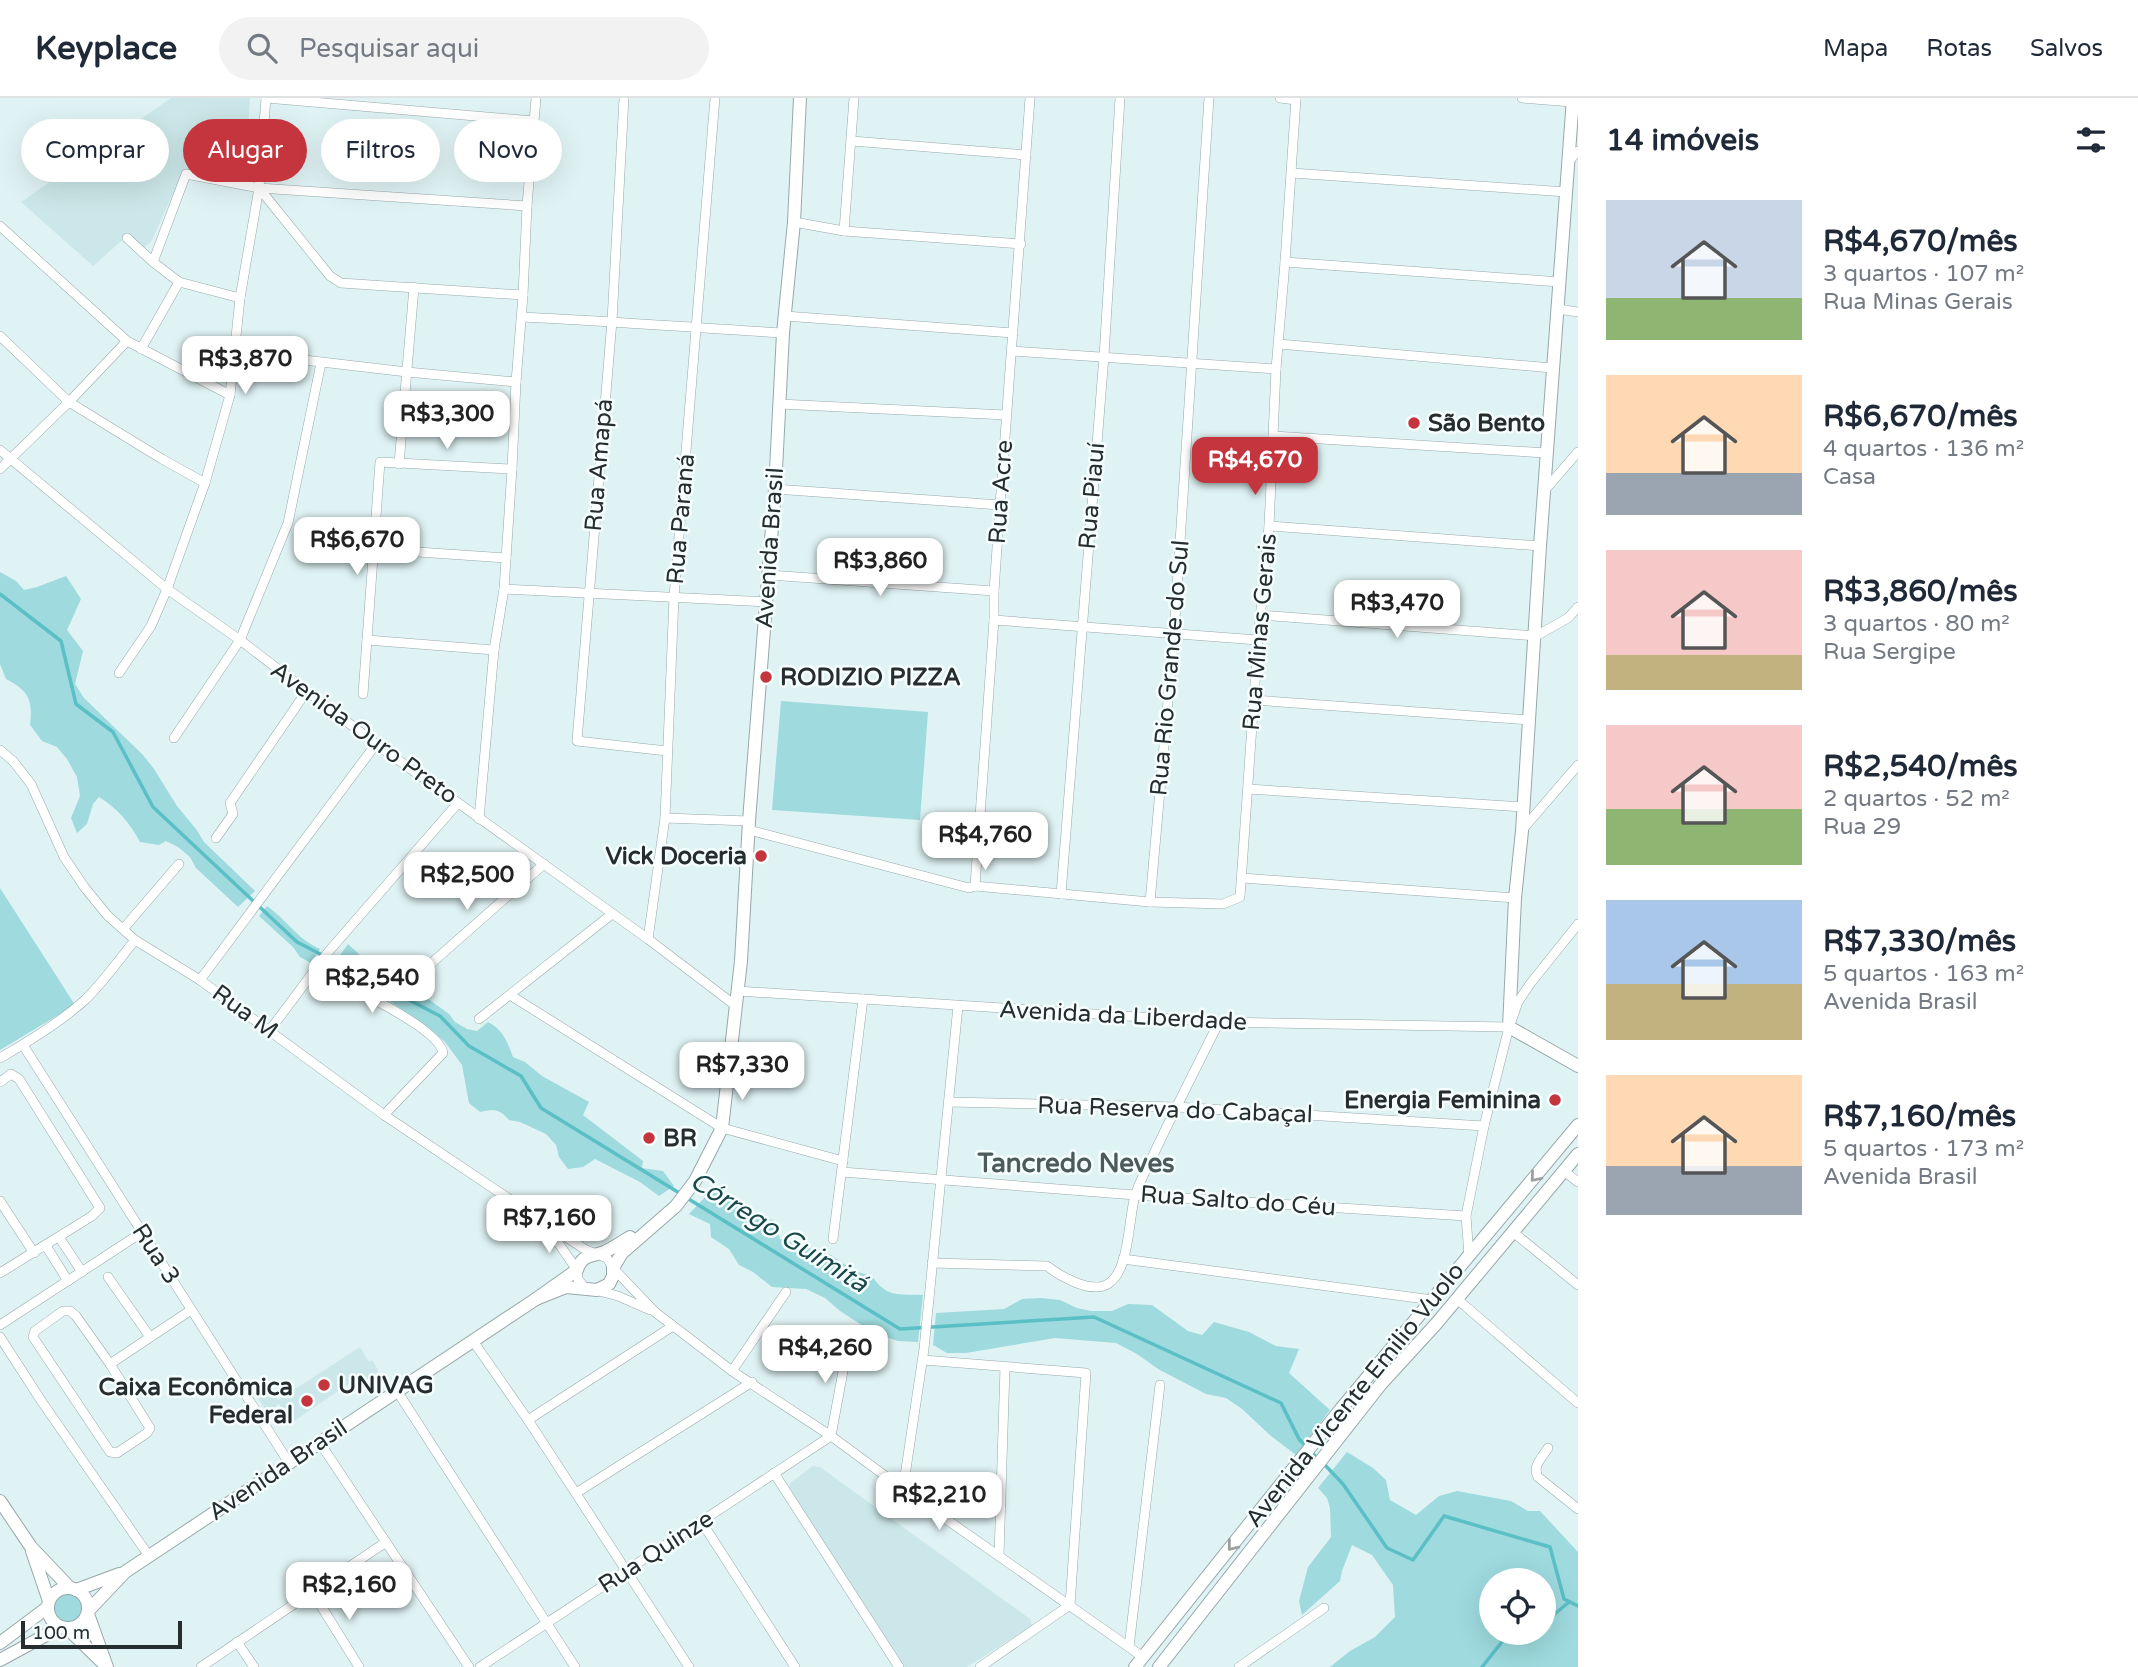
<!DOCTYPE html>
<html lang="pt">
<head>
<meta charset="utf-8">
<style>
  :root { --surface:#fff; --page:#f2f2f3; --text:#1f2937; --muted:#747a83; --line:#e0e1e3; --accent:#c5353e }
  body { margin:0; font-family:"Varela Round",sans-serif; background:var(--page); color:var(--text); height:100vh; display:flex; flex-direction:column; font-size:26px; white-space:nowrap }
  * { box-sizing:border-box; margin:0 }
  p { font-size:23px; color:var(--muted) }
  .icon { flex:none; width:38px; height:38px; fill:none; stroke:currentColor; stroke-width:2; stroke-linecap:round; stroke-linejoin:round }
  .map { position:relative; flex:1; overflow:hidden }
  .sheet { display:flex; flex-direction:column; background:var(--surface); width:560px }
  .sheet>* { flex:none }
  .top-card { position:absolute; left:21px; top:21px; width:665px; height:63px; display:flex; gap:14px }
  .tools { position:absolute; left:1479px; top:1470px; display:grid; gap:14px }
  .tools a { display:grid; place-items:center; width:77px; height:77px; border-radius:50%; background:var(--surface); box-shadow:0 7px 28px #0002; font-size:35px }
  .scale { position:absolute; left:21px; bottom:18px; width:161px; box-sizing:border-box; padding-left:7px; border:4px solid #262d2e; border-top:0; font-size:19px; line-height:24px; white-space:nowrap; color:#262d2e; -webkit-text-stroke:5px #f6fefe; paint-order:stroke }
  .price { position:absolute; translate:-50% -60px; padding:0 16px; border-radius:14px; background:#fff; color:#222; font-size:23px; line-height:46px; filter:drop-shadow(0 2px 4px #0008) }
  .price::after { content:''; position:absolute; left:50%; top:42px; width:21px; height:16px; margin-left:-10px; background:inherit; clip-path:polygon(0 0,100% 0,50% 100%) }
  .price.current { background:var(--accent); color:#fff }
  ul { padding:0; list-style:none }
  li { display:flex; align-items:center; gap:21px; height:175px; padding:0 28px }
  li span { display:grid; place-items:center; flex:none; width:196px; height:140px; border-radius:0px; color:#555 }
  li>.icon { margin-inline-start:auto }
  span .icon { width:84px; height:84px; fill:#fffc; stroke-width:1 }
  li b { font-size:30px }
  h2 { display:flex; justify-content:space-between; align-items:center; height:84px; padding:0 28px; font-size:30px }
  .chip { padding:0 24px; border-radius:32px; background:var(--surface); box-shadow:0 7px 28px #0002; font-size:24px; line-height:63px }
  .chip.current { background:var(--accent); color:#fff }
  header { display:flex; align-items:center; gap:42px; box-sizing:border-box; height:98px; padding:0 35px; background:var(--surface); border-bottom:2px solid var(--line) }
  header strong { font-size:33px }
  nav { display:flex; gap:38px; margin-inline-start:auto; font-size:24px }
  .search { width:490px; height:63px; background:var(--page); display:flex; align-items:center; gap:18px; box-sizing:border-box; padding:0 24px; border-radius:38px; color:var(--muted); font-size:26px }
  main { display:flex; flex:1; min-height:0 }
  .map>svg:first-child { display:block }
  .built { fill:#cce7e9 }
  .green { fill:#9edade; fill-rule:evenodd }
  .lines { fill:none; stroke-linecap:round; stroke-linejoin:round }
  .stream { stroke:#5bbfc6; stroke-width:3.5 }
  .street-casing { stroke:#97a8a9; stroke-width:10 }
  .secondary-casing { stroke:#97a8a9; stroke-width:14 }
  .street { stroke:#fff; stroke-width:9 }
  .secondary { stroke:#fff; stroke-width:12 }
  .oneway { stroke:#9da0a1 }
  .poi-dot { fill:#c5353e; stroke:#f6fefe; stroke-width:2.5 }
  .labels { text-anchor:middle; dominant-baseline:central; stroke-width:5; stroke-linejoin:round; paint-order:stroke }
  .poi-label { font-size:24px; font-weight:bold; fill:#262d2e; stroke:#f6fefe; text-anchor:start }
  .street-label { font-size:24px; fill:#262d2e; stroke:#f6fefe }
  .neighbourhood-label { font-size:26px; font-weight:bold; fill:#4b5b5c; stroke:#f6fefe }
  .water-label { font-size:26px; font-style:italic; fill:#1a484b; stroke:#f6fefe }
</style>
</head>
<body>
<header>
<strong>Keyplace</strong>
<div class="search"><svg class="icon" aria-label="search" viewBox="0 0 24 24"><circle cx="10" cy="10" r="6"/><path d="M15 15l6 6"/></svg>Pesquisar aqui</div>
<nav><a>Mapa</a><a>Rotas</a><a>Salvos</a></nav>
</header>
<main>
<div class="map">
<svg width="1578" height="1569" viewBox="0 0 1578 1569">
  <rect width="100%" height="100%" fill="#e0f3f4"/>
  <g class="built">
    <path d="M171 0H250L245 77 182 76 151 144 144 150 128 137 93 168 21 104Z"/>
    <path d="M360 1249 369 1264 372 1262 378 1272V1274L360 1286 356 1281 291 1325 279 1306 267 1314 258 1300 271 1292 278 1302Z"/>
    <path d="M813 1368 820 1369 1030 1521 1032 1528 967 1569H905L789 1391 790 1385Z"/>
  </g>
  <g class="green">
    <path d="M0 474 16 483 24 492 37 489 66 478 81 501 67 532 83 553 75 586 84 600 143 657 154 671 177 708 196 731 204 744 255 793 238 809 196 770 190 759 178 749 166 743 159 747 140 744C129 724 118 711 99 699L93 706 87 726 77 735 71 720 80 698 77 679 67 661 57 649 42 643 30 627C33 602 29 593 6 581L0 566Z"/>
    <path d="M781 603 928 614 920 722 772 712Z"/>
    <path d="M0 790 75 907 0 952Z"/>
    <path d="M267 808C288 823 296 840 320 851L311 865 300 859 293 849 259 818Z"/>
    <path d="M348 846 362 859 365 866 373 873 383 878 415 901 427 900 449 916 455 924 467 931 477 933 488 924C503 932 507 943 513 959L525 964 542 978 589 1004 583 1017 643 1063 642 1070 663 1073 674 1088 659 1098 640 1084 595 1061 583 1069 568 1071 559 1059 556 1047 546 1036 520 1024 509 1022C500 1011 494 1011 480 1014L469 1005 462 967 445 944 431 932 387 901 328 874Z"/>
    <path d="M709 1095H720C740 1107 748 1119 774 1122L780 1141 831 1157 854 1173 872 1178C886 1200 899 1196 923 1197L918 1244 898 1243 874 1235 840 1213 825 1200 806 1191 772 1189 753 1174 739 1167 729 1151 711 1139 710 1126 689 1116Z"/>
    <path d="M1041 1200 1060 1202 1077 1210 1091 1213H1112L1128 1206 1152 1207 1188 1233 1202 1237 1214 1224 1249 1234 1276 1248 1299 1251 1289 1275 1330 1312 1296 1357 1271 1338 1242 1311 1226 1300 1206 1296 1158 1271 1137 1256 1116 1245 1055 1240 966 1255H947L933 1247 936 1215 1004 1211 1022 1201Z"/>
    <path d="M1347 1354 1373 1370 1386 1382 1390 1402 1416 1417 1439 1398 1457 1393 1511 1403 1528 1413H1540L1578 1454V1569H1330L1350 1553 1375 1539 1395 1519 1393 1487 1372 1457 1352 1447 1342 1473 1340 1483 1302 1517 1299 1503 1308 1469 1331 1439 1330 1410 1327 1400 1318 1390ZM1491 1482H1544V1535H1491Z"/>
    <circle cx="67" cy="1509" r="16"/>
  </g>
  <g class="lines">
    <g class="stream">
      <path d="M0 496 61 543 76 606 113 634 153 709 297 844 440 918 469 948 521 978 541 1010 681 1096"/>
      <path d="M687 1100 900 1231 1094 1219 1281 1305 1299 1341 1317 1360"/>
      <path d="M1323 1365 1343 1386 1387 1450 1413 1462 1444 1418 1550 1449 1564 1501 1578 1508"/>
      <path d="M1544 1525 1569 1504"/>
      <path d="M1482 1569 1509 1535"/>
    </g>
    <g class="street-casing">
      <g id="street">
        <path d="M266 0 533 23"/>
        <path d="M624 0 612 223 577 643 667 653"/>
        <path d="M1280 0 1296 2"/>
        <path d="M1522 0 1572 4"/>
        <path d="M852 43 1026 57"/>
        <path d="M1569 63 1578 53"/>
        <path d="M1292 75 1566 94"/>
        <path d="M259 90 330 178 341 185 523 197"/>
        <path d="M794 124 844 133 1021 146"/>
        <path d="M0 128 127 243 230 297"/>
        <path d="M844 133 854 0"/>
        <path d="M127 140 153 164 179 184 240 200"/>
        <path d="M153 164 186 76 259 90 527 108"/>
        <path d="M1285 164 1560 184"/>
        <path d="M1558 211 1578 214"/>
        <path d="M785 218 1013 235"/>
        <path d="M522 219C609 223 696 230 783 235"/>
        <path d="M0 238 69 304 162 361 205 385"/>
        <path d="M1279 246 1552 270"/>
        <path d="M141 251 179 184"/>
        <path d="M1012 253 1276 271"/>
        <path d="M287 260 407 274 516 284"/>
        <path d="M779 306 1006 317"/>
        <path d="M1273 338 1546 355"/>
        <path d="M0 352 167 491 240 542 376 646 648 841 736 908"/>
        <path d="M399 366 414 189"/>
        <path d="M0 371 69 304 127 243"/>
        <path d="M775 391 1000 407"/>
        <path d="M1544 393 1578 354"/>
        <path d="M1269 428 1540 448"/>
        <path d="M374 451 506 460"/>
        <path d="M769 477 994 493"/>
        <path d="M504 491 767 504"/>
        <path d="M1260 517 1536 538 1568 520 1578 509"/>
        <path d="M994 522 1258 542"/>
        <path d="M367 542 494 552"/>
        <path d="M119 575 151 528 167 491 205 385 230 297 240 200 259 90 266 0"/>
        <path d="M363 596 380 364 512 371"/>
        <path d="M1254 602 1529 622"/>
        <path d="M174 640 240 542 288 425 321 265"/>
        <path d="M0 652 13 663 31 686 64 759 85 790 108 818 135 842 200 882 384 1017 545 1125 586 1152 607 1160 613 1170 655 1214 732 1273 831 1338 903 1391 1143 1559"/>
        <path d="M1248 691 1523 709"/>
        <path d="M665 720 749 723"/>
        <path d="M479 721 494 552 504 491 512 371 516 284 523 197 527 108 536 0"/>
        <path d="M749 732 969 790 975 788 1150 804 1223 806 1240 799 1258 542 1269 428 1276 271 1285 164 1296 0"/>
        <path d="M1522 732 1578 667"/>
        <path d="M216 740 233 716 230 705 306 594"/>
        <path d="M1242 780 1515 800"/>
        <path d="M975 788 994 522V493L1000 407 1030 0"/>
        <path d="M1061 796 1104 258 1120 0"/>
        <path d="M1150 804 1174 536 1209 0"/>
        <path d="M124 830 179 766"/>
        <path d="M648 841 665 720 674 499 715 0"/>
        <path d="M314 873C340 884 439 929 443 955L384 1017"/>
        <path d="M200 882 376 646"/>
        <path d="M410 884 544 766"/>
        <path d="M737 893 1219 924 1509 929"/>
        <path d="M510 897 722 1030 843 1063"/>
        <path d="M479 921 612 816"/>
        <path d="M270 932 329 853 458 705"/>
        <path d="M23 947 289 1365"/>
        <path d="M0 960C28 944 63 922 86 901 104 883 119 862 135 842"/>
        <path d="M0 984 11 976 19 981 100 1110 92 1118 0 1175"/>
        <path d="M949 1004 1176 1009 1484 1028"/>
        <path d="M1564 1073 1578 1084"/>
        <path d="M842 1074 1135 1097 1466 1118"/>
        <path d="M0 1103 34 1155"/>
        <path d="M548 1130 577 1172 578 1181 584 1189 618 1198 650 1212"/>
        <path d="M1513 1134 1578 1187"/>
        <path d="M59 1139 82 1174"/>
        <path d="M833 1141 863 901"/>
        <path d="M46 1148 68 1183"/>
        <path d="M1469 1158 1466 1118 1484 1028 1509 929 1518 904 1530 886 1578 826"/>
        <path d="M1123 1161 1433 1202"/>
        <path d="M932 1165 1047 1168C1060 1178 1089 1195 1106 1187 1130 1176 1128 1121 1135 1098 1140 1081 1150 1065 1157 1049 1177 1007 1198 966 1219 924"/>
        <path d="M108 1179 150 1239"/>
        <path d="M1457 1201 1578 1305"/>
        <path d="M63 1213H70L76 1218 110 1266 150 1330 147 1335 117 1355 110 1354 33 1239 35 1233Z"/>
        <path d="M0 1227 141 1135"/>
        <path d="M0 1239 42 1304 149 1458"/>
        <path d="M473 1243 528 1322 689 1569"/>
        <path d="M923 1262 1086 1275 1070 1507 980 1569"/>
        <path d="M110 1266 191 1212"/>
        <path d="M732 1273 786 1194"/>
        <path d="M397 1293 575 1569"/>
        <path d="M528 1322 673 1228"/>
        <path d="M320 1345 469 1569"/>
        <path d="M1548 1350C1542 1360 1532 1368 1538 1379L1578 1411"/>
        <path d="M774 1375 899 1569"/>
        <path d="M903 1391 924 1251 958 908"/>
        <path d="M576 1395 752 1284"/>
        <path d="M701 1423 795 1569"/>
        <path d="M999 1458 1005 1269"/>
        <path d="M313 1495 359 1569"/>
        <path d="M237 1544 254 1569"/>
        <path d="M1129 1549 1160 1287"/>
        <path d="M201 1569 386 1444"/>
        <path d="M480 1569 831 1338 849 1241"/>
        <path d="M1239 1569 1324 1510"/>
      </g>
    </g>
    <g class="secondary-casing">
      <g id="secondary">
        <path d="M1573 0 1540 448 1522 733 1515 800 1509 929 1578 968"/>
        <path d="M536 1201 566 1189 597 1192 609 1186 613 1178V1170L622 1155 676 1108 695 1083 722 1030 741 863 749 723 775 391 783 235 794 124 800 0"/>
        <path d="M0 1403 31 1449 70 1490"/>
        <path d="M32 1453 49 1503"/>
        <circle cx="68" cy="1510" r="20"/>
        <path d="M76 1492 119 1476"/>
        <path d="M89 1512 125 1474 536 1201 577 1172C582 1156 591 1159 604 1154 613 1150 622 1144 630 1139"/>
        <path d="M88 1516 107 1569"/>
        <path d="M67 1530 102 1564"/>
        <path d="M0 1545 48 1509"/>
        <path d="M0 1562 61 1529"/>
        <path d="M1135 1569 1340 1312 1578 1027"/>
        <path d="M1159 1569 1381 1286 1436 1226 1578 1056"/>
      </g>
    </g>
    <use href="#street" class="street"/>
    <use href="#secondary" class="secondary"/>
  </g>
  <defs><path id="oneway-chevron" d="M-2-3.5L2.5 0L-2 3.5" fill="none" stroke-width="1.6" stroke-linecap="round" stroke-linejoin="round" transform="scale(1.75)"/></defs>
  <g class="oneway">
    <use href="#oneway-chevron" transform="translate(1535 1079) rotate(130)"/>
    <use href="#oneway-chevron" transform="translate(1232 1448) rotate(129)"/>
  </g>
  <g class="poi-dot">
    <circle cx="1414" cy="325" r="7"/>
    <circle cx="766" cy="579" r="7"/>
    <circle cx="761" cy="758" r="7"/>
    <circle cx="1555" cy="1002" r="7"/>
    <circle cx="649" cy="1040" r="7"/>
    <circle cx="324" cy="1287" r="7"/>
    <circle cx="307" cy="1303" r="7"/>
  </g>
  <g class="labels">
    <g class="poi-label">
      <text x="1428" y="325">São Bento</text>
      <text x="780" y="579">RODIZIO PIZZA</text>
      <text x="747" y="758" text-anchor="end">Vick Doceria</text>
      <text x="1541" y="1002" text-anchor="end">Energia Feminina</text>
      <text x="663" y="1040">BR</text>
      <text x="338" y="1287">UNIVAG</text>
      <text x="293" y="1289" text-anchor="end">Caixa Econômica<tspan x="293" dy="28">Federal</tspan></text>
    </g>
    <g class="street-label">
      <text transform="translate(599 367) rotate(-85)">Rua Amapá</text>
      <text transform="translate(1001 394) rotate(-86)">Rua Acre</text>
      <text transform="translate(1092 398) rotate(-85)">Rua Piauí</text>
      <text transform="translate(681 421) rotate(-85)">Rua Paraná</text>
      <text transform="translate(770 450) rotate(-86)">Avenida Brasil</text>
      <text transform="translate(1260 534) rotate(-85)">Rua Minas Gerais</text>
      <text transform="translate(1170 570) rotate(-85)">Rua Rio Grande do Sul</text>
      <text transform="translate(364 635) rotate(36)">Avenida Ouro Preto</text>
      <text transform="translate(245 914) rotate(36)">Rua M</text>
      <text transform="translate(1123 918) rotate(3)">Avenida da Liberdade</text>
      <text transform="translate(1175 1012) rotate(2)">Rua Reserva do Cabaçal</text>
      <text transform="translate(1238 1103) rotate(4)">Rua Salto do Céu</text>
      <text transform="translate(156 1156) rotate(57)">Rua 3</text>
      <text transform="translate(1355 1297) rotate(-51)">Avenida Vicente Emilio Vuolo</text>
      <text transform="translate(278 1372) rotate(-34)">Avenida Brasil</text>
      <text transform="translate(656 1454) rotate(-33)">Rua Quinze</text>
    </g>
    <g class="neighbourhood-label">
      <text x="1076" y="1065">Tancredo Neves</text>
    </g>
    <g class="water-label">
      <text transform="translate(779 1134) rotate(32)">Córrego Guimitá</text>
    </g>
  </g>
</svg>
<div class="tools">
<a><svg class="icon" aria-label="locate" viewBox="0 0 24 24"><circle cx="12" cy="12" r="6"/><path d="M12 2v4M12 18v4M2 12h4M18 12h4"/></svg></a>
</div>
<div class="scale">100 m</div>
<b class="price" style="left:245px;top:298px">R$3,870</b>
<b class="price" style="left:447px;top:353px">R$3,300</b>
<b class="price current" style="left:1255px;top:399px">R$4,670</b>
<b class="price" style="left:357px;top:479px">R$6,670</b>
<b class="price" style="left:880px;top:500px">R$3,860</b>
<b class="price" style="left:1397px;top:542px">R$3,470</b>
<b class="price" style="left:985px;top:774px">R$4,760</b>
<b class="price" style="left:467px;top:814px">R$2,500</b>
<b class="price" style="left:372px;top:917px">R$2,540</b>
<b class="price" style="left:742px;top:1004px">R$7,330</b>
<b class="price" style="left:549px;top:1157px">R$7,160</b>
<b class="price" style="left:825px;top:1287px">R$4,260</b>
<b class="price" style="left:939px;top:1434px">R$2,210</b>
<b class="price" style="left:349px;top:1524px">R$2,160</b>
<div class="top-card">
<a class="chip">Comprar</a>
<a class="chip current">Alugar</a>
<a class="chip">Filtros</a>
<a class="chip">Novo</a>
</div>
</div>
<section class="sheet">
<h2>14 imóveis<svg class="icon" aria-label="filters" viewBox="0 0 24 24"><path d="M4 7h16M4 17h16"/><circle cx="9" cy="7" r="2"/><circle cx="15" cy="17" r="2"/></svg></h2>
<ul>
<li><span style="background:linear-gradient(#c9d6e8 70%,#8fb573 0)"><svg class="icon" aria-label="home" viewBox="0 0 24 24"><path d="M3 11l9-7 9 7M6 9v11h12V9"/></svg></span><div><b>R$4,670/mês</b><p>3 quartos · 107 m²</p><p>Rua Minas Gerais</p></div></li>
<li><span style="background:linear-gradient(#ffd9b3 70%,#9aa5b1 0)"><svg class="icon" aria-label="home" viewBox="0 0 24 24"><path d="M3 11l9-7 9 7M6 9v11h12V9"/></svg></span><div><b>R$6,670/mês</b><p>4 quartos · 136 m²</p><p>Casa</p></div></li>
<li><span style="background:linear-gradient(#f6c9c9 75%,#c2b280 0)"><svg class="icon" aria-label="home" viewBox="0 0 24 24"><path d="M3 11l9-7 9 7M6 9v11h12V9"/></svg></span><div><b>R$3,860/mês</b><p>3 quartos · 80 m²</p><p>Rua Sergipe</p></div></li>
<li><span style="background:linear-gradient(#f6c9c9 60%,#8fb573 0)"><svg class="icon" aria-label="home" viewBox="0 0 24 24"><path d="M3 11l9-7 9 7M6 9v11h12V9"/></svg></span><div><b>R$2,540/mês</b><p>2 quartos · 52 m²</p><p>Rua 29</p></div></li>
<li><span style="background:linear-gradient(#a9c7e8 60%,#c2b280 0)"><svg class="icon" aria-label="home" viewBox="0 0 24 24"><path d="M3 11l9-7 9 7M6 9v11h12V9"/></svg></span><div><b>R$7,330/mês</b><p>5 quartos · 163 m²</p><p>Avenida Brasil</p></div></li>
<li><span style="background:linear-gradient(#ffd9b3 65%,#9aa5b1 0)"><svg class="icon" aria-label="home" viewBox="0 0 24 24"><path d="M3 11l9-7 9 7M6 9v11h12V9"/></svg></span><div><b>R$7,160/mês</b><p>5 quartos · 173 m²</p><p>Avenida Brasil</p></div></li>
</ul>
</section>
</main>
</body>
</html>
